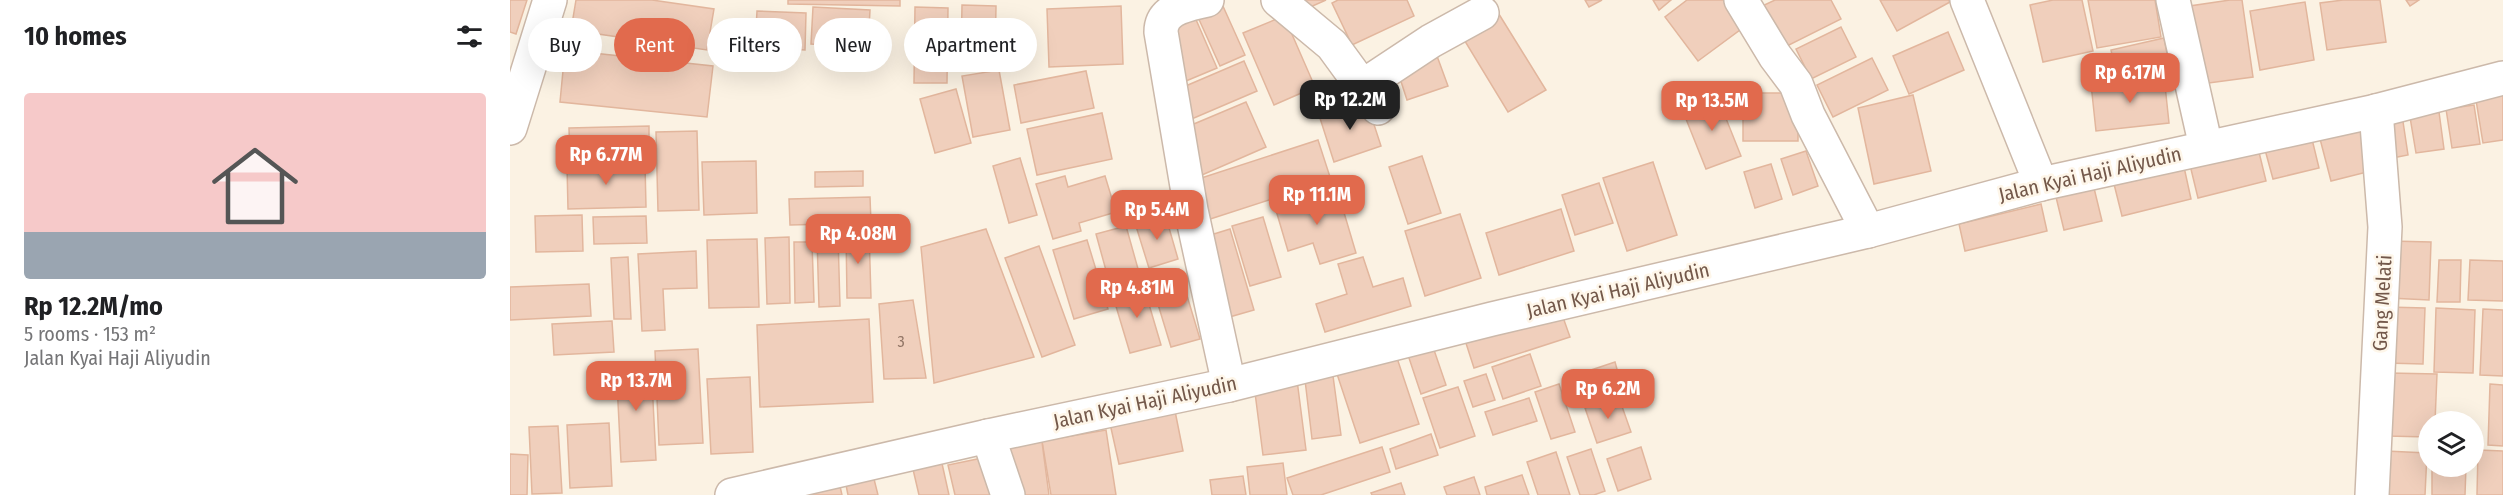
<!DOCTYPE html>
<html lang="en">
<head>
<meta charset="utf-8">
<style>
  :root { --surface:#fff; --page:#f2f2f2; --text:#202124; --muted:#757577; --accent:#e16a4d }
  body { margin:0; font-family:"Fira Sans Condensed",sans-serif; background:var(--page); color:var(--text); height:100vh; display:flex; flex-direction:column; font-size:22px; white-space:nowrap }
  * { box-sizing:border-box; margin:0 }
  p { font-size:20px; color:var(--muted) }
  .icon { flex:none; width:33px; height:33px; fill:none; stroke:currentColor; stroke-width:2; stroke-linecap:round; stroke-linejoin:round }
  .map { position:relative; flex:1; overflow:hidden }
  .drawer { display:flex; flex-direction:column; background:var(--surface); width:510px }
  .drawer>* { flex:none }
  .banner { position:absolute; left:18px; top:18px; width:570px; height:54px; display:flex; gap:12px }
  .fabs { position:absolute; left:1908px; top:411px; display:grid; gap:12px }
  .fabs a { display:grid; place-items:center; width:66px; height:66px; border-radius:50%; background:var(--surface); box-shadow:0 6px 24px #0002; font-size:30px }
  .price { position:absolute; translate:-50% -51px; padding:0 14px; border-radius:12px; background:var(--accent); color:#fff; font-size:20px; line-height:39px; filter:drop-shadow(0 2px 3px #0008) }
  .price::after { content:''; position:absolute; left:50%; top:36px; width:18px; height:14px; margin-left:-9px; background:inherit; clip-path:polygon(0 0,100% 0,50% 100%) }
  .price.on { background:#222; color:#fff }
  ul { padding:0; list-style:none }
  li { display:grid; align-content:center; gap:12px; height:318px; padding:0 24px }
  li span { display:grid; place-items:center; height:186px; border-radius:6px; color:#555 }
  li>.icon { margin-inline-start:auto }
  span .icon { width:108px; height:108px; fill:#fffc; stroke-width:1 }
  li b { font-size:26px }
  h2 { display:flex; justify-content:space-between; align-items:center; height:72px; padding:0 24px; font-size:26px }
  .chip { padding:0 21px; border-radius:27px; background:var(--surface); box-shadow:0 6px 24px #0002; font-size:21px; line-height:54px }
  .chip.on { background:var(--accent); color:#fff }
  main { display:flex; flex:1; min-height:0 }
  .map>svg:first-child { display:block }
  .building { fill:#f0cfbc; stroke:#e2b69d; stroke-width:1.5 }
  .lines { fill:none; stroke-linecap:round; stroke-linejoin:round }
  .minor-casing { stroke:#ccb9aa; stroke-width:36 }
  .minor { stroke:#fff; stroke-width:33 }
  .labels { text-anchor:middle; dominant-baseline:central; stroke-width:5; stroke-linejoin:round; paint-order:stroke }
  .number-label { font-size:16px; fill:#927666 }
  .street-label { font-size:20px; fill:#73584a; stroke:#fef6e9 }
</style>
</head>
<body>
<main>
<section class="drawer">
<h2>10 homes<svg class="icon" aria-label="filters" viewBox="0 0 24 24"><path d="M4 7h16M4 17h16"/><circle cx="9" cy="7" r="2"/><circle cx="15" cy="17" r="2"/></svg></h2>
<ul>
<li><span style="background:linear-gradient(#f6c9c9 75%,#9aa5b1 0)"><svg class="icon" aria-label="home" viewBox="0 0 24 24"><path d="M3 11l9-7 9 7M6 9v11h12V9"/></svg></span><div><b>Rp 12.2M/mo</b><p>5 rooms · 153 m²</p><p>Jalan Kyai Haji Aliyudin</p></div></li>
</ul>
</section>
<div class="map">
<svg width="1993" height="495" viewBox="0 0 1993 495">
  <rect width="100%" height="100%" fill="#fbf2e3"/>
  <g class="building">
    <path d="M0 0H17L6 34 0 32Z"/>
    <path d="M66 0H142L204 9 197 50 61 30Z"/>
    <path d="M278 0H390V6L278 4Z"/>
    <path d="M784 0H816L789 12Z"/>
    <path d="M828 0H897L904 16 842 45 822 3Z"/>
    <path d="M1075 0H1092L1079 7Z"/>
    <path d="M1143 0H1161L1149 10Z"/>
    <path d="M1177 0H1220L1238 24 1188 61 1155 17Z"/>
    <path d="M1265 0H1321L1331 19 1271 49 1250 7Z"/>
    <path d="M1370 0H1438L1440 2 1387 31Z"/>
    <path d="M1543 0H1572L1583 51 1533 62 1520 5Z"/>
    <path d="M1578 0H1645L1651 37 1587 48Z"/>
    <path d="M1720 0H1732L1743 77 1684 85 1673 7Z"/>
    <path d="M1833 0H1870L1876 42 1817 50 1810 3Z"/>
    <path d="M1896 0H1909L1900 6Z"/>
    <path d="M1795 2 1804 60 1750 70 1740 11Z"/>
    <path d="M712 4 735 55 710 66 687 15Z"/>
    <path d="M452 5 486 6 485 60H451Z"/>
    <path d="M611 6 613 64 539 67 537 9Z"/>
    <path d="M303 7 360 10 358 47 301 44Z"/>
    <path d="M405 7 438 8 437 83H404Z"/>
    <path d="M247 11 296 13 295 50 245 47Z"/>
    <path d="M987 11 1036 90 998 112 950 33Z"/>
    <path d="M684 15 707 68 676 81 652 28Z"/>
    <path d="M774 16 805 87 764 105 733 33Z"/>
    <path d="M1331 27 1346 57 1301 79 1286 49Z"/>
    <path d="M1438 32 1454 70 1399 94 1383 56Z"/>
    <path d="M1654 38 1660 68 1607 79 1601 50Z"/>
    <path d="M55 50 203 66 197 117 50 102Z"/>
    <path d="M927 56 938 86 897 100 887 69Z"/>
    <path d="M1362 58 1378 90 1323 117 1307 85Z"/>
    <path d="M734 61 747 91 677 121 664 91Z"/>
    <path d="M489 70 500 130 463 137 452 76Z"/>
    <path d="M576 71 584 108 511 123 504 85Z"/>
    <path d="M1654 76 1659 123 1586 131 1581 84Z"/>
    <path d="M446 89 461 143 425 153 410 99Z"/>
    <path d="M1993 92V140L1973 143 1965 94Z"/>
    <rect x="1233" y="93" width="55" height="48"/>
    <path d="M1403 95 1421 171 1364 184 1348 108Z"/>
    <path d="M1207 96 1231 156 1196 169 1172 109Z"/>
    <path d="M856 100 871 146 824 162 809 115Z"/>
    <path d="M736 102 756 147 692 175 672 129Z"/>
    <path d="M1964 105 1970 144 1942 148 1936 109Z"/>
    <path d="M1929 112 1934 149 1906 153 1900 117Z"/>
    <path d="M592 113 602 159 527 175 517 129Z"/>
    <path d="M1892 115 1898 155 1877 159 1871 119Z"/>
    <path d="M1850 125 1861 171 1821 181 1809 135Z"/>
    <path d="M139 126V157L60 159 59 128Z"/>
    <path d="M187 131 189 210 148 211 146 132Z"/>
    <path d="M1801 135 1809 168 1763 179 1754 146Z"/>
    <path d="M808 140 821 180 691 222 679 182Z"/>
    <path d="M1748 148 1756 181 1688 198 1680 165Z"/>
    <path d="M1296 151 1308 186 1283 195 1271 159Z"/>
    <path d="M912 156 931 213 898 224 879 167Z"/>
    <path d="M510 158 527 215 499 223 483 166Z"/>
    <path d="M246 161 247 213 194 215 192 162Z"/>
    <path d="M1143 162 1167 235 1117 251 1093 178Z"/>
    <path d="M135 164 136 207 58 209 57 166Z"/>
    <path d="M1261 164 1272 199 1245 208 1234 172Z"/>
    <path d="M1674 167 1681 199 1612 216 1604 184Z"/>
    <path d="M353 171V186L305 187V172Z"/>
    <path d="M555 176 558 187 595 176 606 212 569 223 571 231 543 239 526 184Z"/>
    <path d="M1089 183 1103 223 1065 235 1052 195Z"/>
    <path d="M1584 188 1592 221 1554 230 1546 197Z"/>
    <path d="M827 189 846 253 810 264 803 243 778 251 765 207Z"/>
    <path d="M360 197 361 223 280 225 279 199Z"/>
    <path d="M1531 204 1537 231 1455 251 1449 224Z"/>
    <path d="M1051 209 1064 251 989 275 976 233Z"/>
    <path d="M655 214 668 259 639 268 625 223Z"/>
    <path d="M950 214 971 278 915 296 895 231Z"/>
    <path d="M72 215 73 251 26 252 25 216Z"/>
    <path d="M136 216 137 243 84 244 83 217Z"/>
    <path d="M753 217 771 277 740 286 722 226Z"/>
    <path d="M616 226 630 276 600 285 586 234Z"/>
    <path d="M476 229 524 357 424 383 411 247Z"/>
    <path d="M720 229 744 310 716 318 691 238Z"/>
    <path d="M359 231 361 298H337L336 232Z"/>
    <path d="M328 236 330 306 309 307 307 237Z"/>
    <path d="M279 237 280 303 257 304 255 238Z"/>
    <path d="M247 239 249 307 199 308 197 240Z"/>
    <path d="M577 240 598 309 564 319 543 250Z"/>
    <path d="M1881 241 1921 242 1919 300 1879 298Z"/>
    <path d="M284 242H302L304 302 285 303Z"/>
    <path d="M529 246 565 345 532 357 495 258Z"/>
    <path d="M186 251 187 288 153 289 155 330 132 331 128 254Z"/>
    <path d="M118 257 121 319H104L101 258Z"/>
    <path d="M853 257 863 287 893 278 901 306 815 332 806 304 837 294 828 264Z"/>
    <path d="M1929 260H1951L1950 302H1927Z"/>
    <path d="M1960 260 1993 261V301L1958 300Z"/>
    <path d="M669 269 690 339 661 347 640 278Z"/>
    <path d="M79 284 81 316 0 320V287Z"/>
    <path d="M633 284 651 345 620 353 602 293Z"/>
    <path d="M403 300 416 378 374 379 369 304Z"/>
    <path d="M1049 306 1060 337 964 368 954 337Z"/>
    <path d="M1877 307 1915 308 1913 364 1876 363Z"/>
    <path d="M1926 308 1965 310 1963 373 1924 372Z"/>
    <path d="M1973 309 1993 310V376L1970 375Z"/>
    <path d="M359 319 363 402 250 407 247 325Z"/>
    <path d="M102 321 104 352 44 355 42 324Z"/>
    <path d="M883 346 909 424 850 443 824 365Z"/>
    <path d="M923 347 936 385 911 394 898 355Z"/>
    <path d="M188 349 193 443 149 445 145 351Z"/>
    <path d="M1020 354 1031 386 993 399 982 367Z"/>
    <path d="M141 362 146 460 111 462 106 363Z"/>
    <path d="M1105 362 1110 380 1060 397 1054 379Z"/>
    <path d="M1879 373 1927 374 1925 422H1918V437L1877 436Z"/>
    <path d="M976 374 985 400 963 407 954 381Z"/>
    <path d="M823 376 831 435 802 439 795 380Z"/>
    <path d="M240 377 243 452 201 454 197 379Z"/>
    <path d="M787 380 796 450 753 455 744 385Z"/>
    <path d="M1049 384 1065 432 1041 439 1025 392Z"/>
    <path d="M1980 384 1993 385V446L1978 445Z"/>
    <path d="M948 387 965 436 930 448 913 398Z"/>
    <path d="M1019 398 1027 421 983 435 975 412Z"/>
    <path d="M1109 398 1121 432 1087 443 1075 408Z"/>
    <path d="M664 406 673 451 609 464 599 419Z"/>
    <path d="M99 423 102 486 60 488 57 425Z"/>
    <path d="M48 426 52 493 22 494 19 427Z"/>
    <path d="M596 430 606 495H541L532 441Z"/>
    <path d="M921 434 928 455 886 469 880 449Z"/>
    <path d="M532 442 539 495H511L498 446Z"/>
    <path d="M872 447 880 472 811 495H783L777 478Z"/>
    <path d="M1131 447 1141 479 1108 491 1097 459Z"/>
    <path d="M1081 449 1095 491 1084 495H1070L1057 457Z"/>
    <path d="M1968 450 1993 451V495H1967Z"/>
    <path d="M1876 451 1917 453 1915 495H1875Z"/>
    <path d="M1046 452 1060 495H1028L1017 462Z"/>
    <path d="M0 454 18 455 17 495H0Z"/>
    <path d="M482 456 491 495H445L438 465Z"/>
    <path d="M431 459 439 495H409L402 465Z"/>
    <path d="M773 463 777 495H740L737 467Z"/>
    <path d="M1922 466H1956L1955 495H1922Z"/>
    <path d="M1012 475 1019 495H977L975 487Z"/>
    <path d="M733 476 736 495H702L700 480Z"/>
    <path d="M964 477 970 495H937L934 487Z"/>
    <path d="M364 479 368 495H338L336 485Z"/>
    <path d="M329 482 332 495H270Z"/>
    <path d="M891 483 895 495H862L861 493Z"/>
  </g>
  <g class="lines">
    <g class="minor-casing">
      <g id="minor">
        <path d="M697 0C678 5 651 8 651 32L681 210 719 385"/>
        <path d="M768 0 822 45 868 108"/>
        <path d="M1231 0 1265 56 1286 84 1298 115 1358 231"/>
        <path d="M1457 0 1531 184"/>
        <path d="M1663 0 1696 147"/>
        <path d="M853 86 921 41 972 13"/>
        <path d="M0 128 40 0"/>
        <path d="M478 436 498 495"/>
        <path d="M222 495 478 436 719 385 982 319 1358 231 1531 184 1866 111 1993 78"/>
        <path d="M1862 495 1875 227 1866 111"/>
      </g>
    </g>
    <use href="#minor" class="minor"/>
  </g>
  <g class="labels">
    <g class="number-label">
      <text x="391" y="341">3</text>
    </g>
    <g class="street-label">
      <text transform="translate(1580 174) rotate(-13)">Jalan Kyai Haji Aliyudin</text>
      <text transform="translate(1108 290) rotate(-13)">Jalan Kyai Haji Aliyudin</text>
      <text transform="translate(1872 303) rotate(-87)">Gang Melati</text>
      <text transform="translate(635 402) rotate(-12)">Jalan Kyai Haji Aliyudin</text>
    </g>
  </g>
</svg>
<div class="fabs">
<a><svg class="icon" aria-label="layers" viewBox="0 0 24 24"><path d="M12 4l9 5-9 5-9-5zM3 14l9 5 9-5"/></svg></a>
</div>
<b class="price" style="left:1620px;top:104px">Rp 6.17M</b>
<b class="price on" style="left:840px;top:131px">Rp 12.2M</b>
<b class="price" style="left:1202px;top:132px">Rp 13.5M</b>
<b class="price" style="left:96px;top:186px">Rp 6.77M</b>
<b class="price" style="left:807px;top:226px">Rp 11.1M</b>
<b class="price" style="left:647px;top:241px">Rp 5.4M</b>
<b class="price" style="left:348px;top:265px">Rp 4.08M</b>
<b class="price" style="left:627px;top:319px">Rp 4.81M</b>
<b class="price" style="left:126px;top:412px">Rp 13.7M</b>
<b class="price" style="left:1098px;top:420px">Rp 6.2M</b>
<div class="banner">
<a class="chip">Buy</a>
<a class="chip on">Rent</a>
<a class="chip">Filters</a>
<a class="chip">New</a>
<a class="chip">Apartment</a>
</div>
</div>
</main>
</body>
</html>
